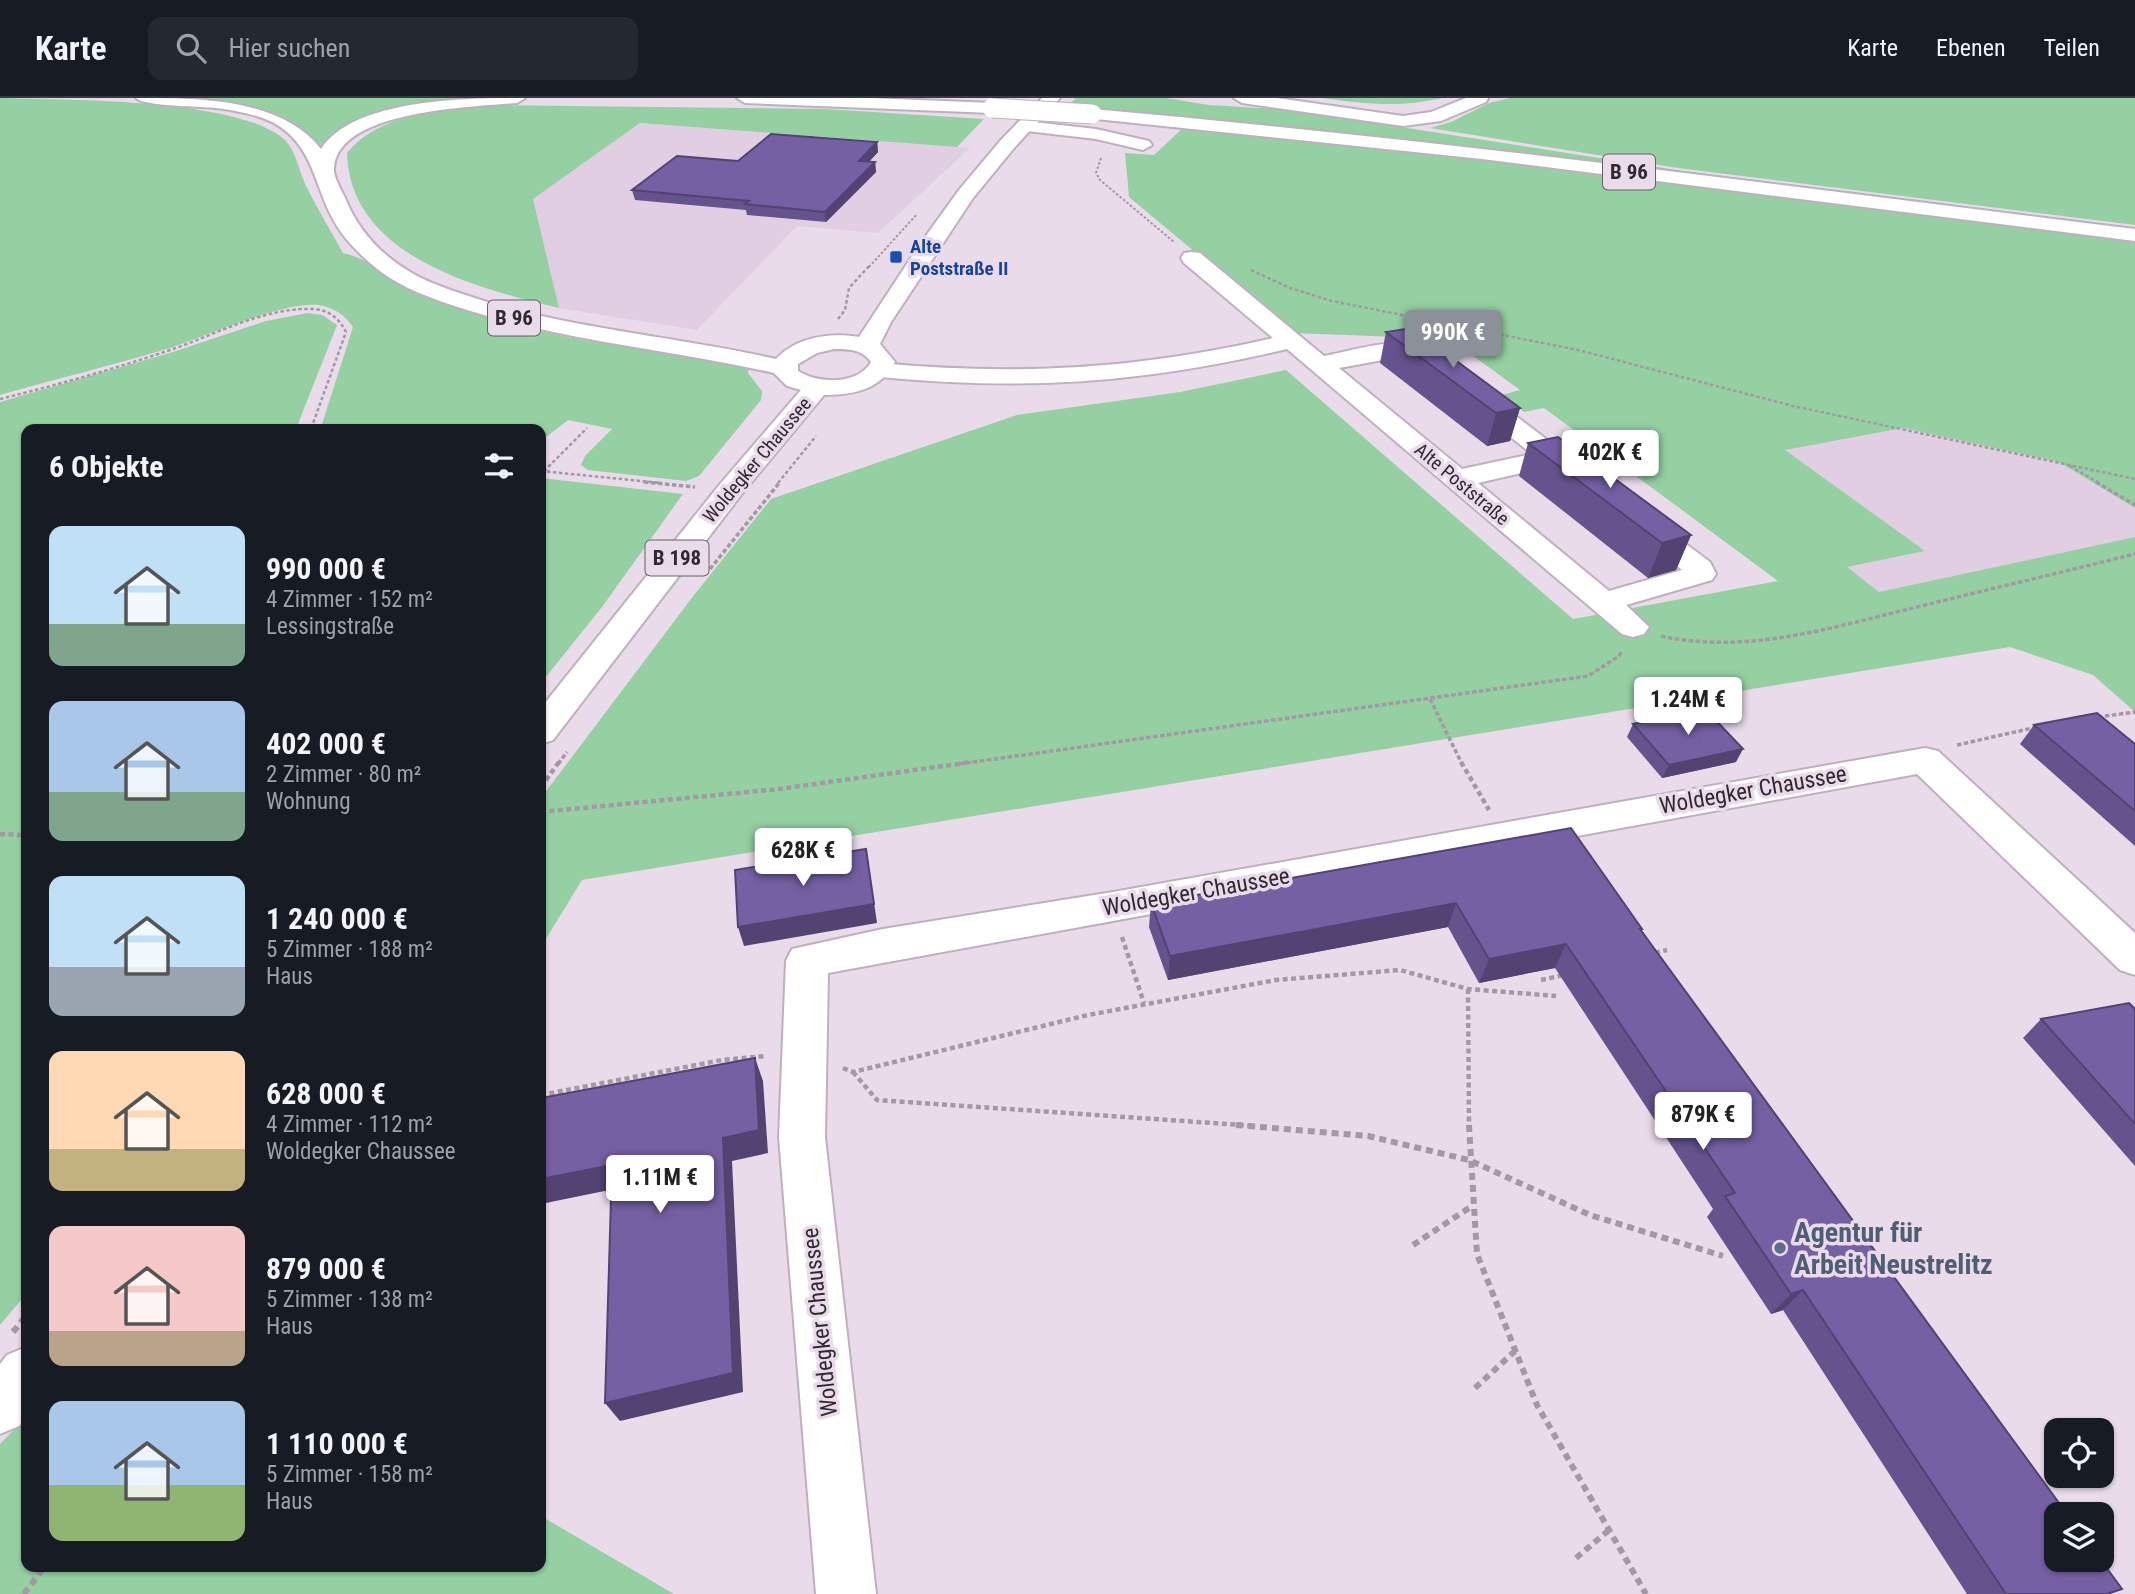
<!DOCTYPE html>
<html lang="de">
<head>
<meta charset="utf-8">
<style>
  :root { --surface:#171b24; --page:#242831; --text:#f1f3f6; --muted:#9ea1a6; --line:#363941; --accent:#8c9099 }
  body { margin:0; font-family:"Roboto Condensed",sans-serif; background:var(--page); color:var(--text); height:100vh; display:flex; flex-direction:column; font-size:26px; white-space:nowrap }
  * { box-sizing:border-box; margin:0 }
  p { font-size:23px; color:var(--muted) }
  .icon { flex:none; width:38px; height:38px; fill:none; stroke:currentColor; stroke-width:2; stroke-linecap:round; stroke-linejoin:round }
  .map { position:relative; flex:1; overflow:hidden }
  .sheet { position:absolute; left:21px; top:326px; width:525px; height:1148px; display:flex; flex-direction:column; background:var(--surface); border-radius:14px; box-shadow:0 2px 5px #0004 }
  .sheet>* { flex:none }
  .tools { position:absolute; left:2044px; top:1320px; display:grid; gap:14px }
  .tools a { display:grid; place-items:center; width:70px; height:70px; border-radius:14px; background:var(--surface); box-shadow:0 2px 5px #0004; font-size:35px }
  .price { position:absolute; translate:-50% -60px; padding:0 16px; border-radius:7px; background:#fff; color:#222; font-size:23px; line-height:46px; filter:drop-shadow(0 2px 4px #0008) }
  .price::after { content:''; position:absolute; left:50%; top:42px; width:21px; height:16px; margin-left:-10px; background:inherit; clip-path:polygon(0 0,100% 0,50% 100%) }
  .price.current { background:var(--accent); color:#fff }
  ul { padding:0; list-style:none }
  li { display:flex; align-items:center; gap:21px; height:175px; padding:0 28px }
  li span { display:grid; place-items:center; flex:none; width:196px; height:140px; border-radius:14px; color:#555 }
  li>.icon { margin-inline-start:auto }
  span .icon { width:84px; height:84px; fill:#fffc; stroke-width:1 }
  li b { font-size:30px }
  h2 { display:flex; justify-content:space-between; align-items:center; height:84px; padding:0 28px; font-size:30px }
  header { display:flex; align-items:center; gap:42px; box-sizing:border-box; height:98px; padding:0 35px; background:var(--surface); border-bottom:2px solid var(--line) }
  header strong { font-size:33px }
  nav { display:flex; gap:38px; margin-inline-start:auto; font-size:24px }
  .search { width:490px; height:63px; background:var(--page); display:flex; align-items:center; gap:18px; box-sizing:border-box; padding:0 24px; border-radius:14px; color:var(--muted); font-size:26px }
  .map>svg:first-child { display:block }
  .built { fill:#e2cee2 }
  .green { fill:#94d0a2 }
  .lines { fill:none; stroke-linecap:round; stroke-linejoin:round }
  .minor-casing { stroke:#beb0be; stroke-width:4 }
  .major-casing { stroke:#beb0be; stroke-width:4 }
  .path-far4 { stroke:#a398a3; stroke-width:2; stroke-dasharray:2.5 2; stroke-linecap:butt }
  .path-far3 { stroke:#a398a3; stroke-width:2.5; stroke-dasharray:3.5 2.5; stroke-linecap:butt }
  .path-far2 { stroke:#a398a3; stroke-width:3.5; stroke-dasharray:4.5 2.5; stroke-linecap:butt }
  .path-far1 { stroke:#a398a3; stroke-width:4.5; stroke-dasharray:5 3.5; stroke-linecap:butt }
  .path { stroke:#a398a3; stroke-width:6; stroke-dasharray:7 5; stroke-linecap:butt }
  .minor { fill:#fff; fill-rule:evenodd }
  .major { fill:#fff; fill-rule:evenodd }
  .major-bridge-casing { stroke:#beb0be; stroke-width:21; stroke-linecap:butt }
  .major-bridge { stroke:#fff; stroke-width:19 }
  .wall { fill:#65538d }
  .shaded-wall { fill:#524373 }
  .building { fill:#7560a4; stroke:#524373; stroke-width:2 }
  .transit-dot { fill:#1a4fb4; stroke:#eadbea; stroke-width:2.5 }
  .service-dot { fill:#5c6f8a; stroke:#eadbea; stroke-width:2.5 }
  .labels { text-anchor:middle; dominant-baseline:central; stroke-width:7; stroke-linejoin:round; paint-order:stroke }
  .far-transit-label { font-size:19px; font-weight:bold; fill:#164399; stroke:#eadbea; text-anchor:start }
  .far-street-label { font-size:19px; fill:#302a30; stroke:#eadbea }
  .shield { fill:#eadbea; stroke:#685f68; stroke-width:2 }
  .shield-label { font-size:21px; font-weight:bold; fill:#302a30 }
  .street-label { font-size:23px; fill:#302a30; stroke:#eadbea }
  .near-service-label { font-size:28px; font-weight:bold; fill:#4e5e75; stroke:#eadbea; text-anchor:start }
</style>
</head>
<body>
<header>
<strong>Karte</strong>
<div class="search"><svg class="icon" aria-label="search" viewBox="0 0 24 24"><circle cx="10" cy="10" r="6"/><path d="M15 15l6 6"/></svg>Hier suchen</div>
<nav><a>Karte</a><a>Ebenen</a><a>Teilen</a></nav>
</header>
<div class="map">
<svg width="2135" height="1496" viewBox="0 0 2135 1496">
  <rect width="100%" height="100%" fill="#eadbea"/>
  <g class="built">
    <path d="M640 25 970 50 878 135 797 128 697 232 559 210 533 101Z"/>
    <path d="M1903 330 2059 364 2135 410V439L1879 495 1846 469 1924 453 1784 352Z"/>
  </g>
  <g class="green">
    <path d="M0 0C66 2 238 0 285 42 296 53 300 76 307 90 318 112 331 133 343 155 366 160 379 173 399 183 425 196 451 207 478 216 565 245 660 253 750 265L748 275 762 293 761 302 699 378 686 383 588 372 581 367 585 358 612 331 568 322 541 343V331H326L322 326 353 229C345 217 333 209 318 207 281 204 207 238 170 250 114 267 56 281 0 297Z"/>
    <path d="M203 0H467L381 19 320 57C297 9 247 14 203 0Z"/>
    <path d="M1076 0H1166L1209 7 1291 12 1676 72 2135 131V134L1066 9Z"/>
    <path d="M1322 0H1442C1401 10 1364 6 1322 0Z"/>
    <path d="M1510 0H2135V127L1678 70 1430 30 1451 24 1489 5Z"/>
    <path d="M490 7 825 11 984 21 957 49 640 25 533 101 559 210C477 190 350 159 347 55 379 15 442 12 490 7Z"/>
    <path d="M1186 27 1407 50 2135 141V410L2059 364 1903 330 1785 352 1925 453 1847 469 1879 494 2135 439V614L2093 577 2010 549 582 782 541 849V700L694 497 771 401 1017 317 1180 294 1286 272 1573 521 1778 483 1544 310 1524 314 1502 297 1520 292 1450 241 1292 235 1129 99 1125 55 1154 57Z"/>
    <path d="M308 215 322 217 337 227 296 331H26V1196L0 1227V304L173 254 266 223Z"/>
    <path d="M541 380 683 396 602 509 541 585Z"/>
    <path d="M26 1319V1468H541V1418L674 1496H0V1346Z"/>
  </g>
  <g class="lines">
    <g class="minor-casing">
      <g id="minor">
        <path d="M1234 0H1277L1403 18 1431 14 1466 0H1488L1486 4 1441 23 1403 28 1242 5Z"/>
        <path d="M1024 23 1096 31 1149 43 1152 47 1143 52 1096 41 1018 32 1015 28 1018 24Z"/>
        <path d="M1192 154 1200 155 1324 258C1357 252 1418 230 1440 263L1437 268 1428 270 1405 258 1339 270 1462 371 1532 356 1465 303 1461 298 1465 293 1474 290 1483 293 1579 366 1583 372 1579 378C1565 381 1559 378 1548 369L1478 385 1609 493 1682 472 1630 431 1625 425 1630 419 1640 416 1650 419 1710 464 1716 476 1712 482 1626 507 1649 529 1644 536 1633 539 1622 536 1287 251C1143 285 1027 293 880 279L871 277 868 272 871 267 880 265C1019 278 1138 271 1273 240L1184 165 1181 160 1184 155Z"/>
        <path d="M1925 650 1938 653 2135 835V877L2120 872 1917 676 828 875 825 1039 876 1496H816L779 1039 786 863 792 851 883 831 1113 794Z"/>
      </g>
    </g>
    <g class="major-casing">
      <g id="major">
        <path d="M136 0C199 0 281 0 321 51 354 0 470 0 525 0L517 5C473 9 338 12 334 70 333 79 341 91 345 100 358 132 380 156 410 174 432 187 460 195 484 203 579 232 679 239 776 261 796 239 831 234 859 239L918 149 959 92 1001 42 1042 0H1060L1014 50 973 100 891 224 880 246 895 264C880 292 854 297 824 297L741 397 553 642 541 646V610L721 385 801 292 787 288 774 275C672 252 567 243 467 212 436 202 402 191 376 170 360 157 344 141 334 123 315 90 314 51 279 28 263 18 242 14 224 11 207 8 144 9 136 0ZM834 251C848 251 862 251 871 264 858 287 818 286 798 273V266L817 255Z"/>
        <path d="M737 0H870L992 5 1000 10 992 15 745 5Z"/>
        <path d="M1092 11C1441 42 1788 88 2135 131V143L1482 61 1086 20 1083 16 1086 12Z"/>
        <path d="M26 1249V1319L19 1328 0 1336V1266L7 1257Z"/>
      </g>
    </g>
    <g class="path-far4">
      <path d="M1101 60 1096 75 1100 82 1174 144"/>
      <path d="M869 169 917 116"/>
    </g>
    <g class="path-far3">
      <path d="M1251 172 1290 190 1332 203 1578 252 1793 308 2135 381"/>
      <path d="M838 221 845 212 849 190 870 167"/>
      <path d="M0 301C57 287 114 271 170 252 215 237 264 209 313 211 329 212 339 220 346 234L311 331"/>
      <path d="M2070 368 2099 385"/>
      <path d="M541 373 661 385"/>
      <path d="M544 373 587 330"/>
      <path d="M778 385 816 338"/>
    </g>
    <g class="path-far2">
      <path d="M644 384 695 389"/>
      <path d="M2096 384 2135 407"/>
      <path d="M710 471 780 384"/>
      <path d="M1661 538C1748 557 1833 529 1917 509 1990 491 2063 474 2135 456"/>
      <path d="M1430 601 1462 666"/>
      <path d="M2098 619 2135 614"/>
      <path d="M1957 647 2037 629"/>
      <path d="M558 666 567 654"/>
      <path d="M959 666 1588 578 1619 558 1622 552"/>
    </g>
    <g class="path-far1">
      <path d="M1461 664 1489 712"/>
      <path d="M541 689 559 664"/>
      <path d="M541 714 779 691 972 664"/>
      <path d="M0 736 26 737"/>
      <path d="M1122 839 1144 905"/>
      <path d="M1655 855 1667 852"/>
      <path d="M1541 882 1564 877"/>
      <path d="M1468 891 1469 1028"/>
      <path d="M843 970 853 974 1088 917 1276 882 1400 872 1468 891 1556 898"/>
      <path d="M853 974 877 1002 1256 1028"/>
      <path d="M541 997 722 962 767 958"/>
    </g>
    <g class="path">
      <path d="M1236 1027 1368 1038 1469 1062 1590 1117 1723 1158"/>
      <path d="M1469 1027 1477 1156 1537 1307 1646 1496"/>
      <path d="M1413 1147 1472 1108"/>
      <path d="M13 1234 26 1218"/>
      <path d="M1475 1290 1515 1253"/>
      <path d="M1576 1460 1609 1432"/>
      <path d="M24 1496 45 1468"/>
    </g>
    <use href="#minor" class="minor"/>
    <use href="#major" class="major"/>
    <g class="major-bridge-casing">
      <path id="major-bridge" d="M992 10 1092 16"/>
    </g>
    <use href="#major-bridge" class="major-bridge"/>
  </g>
  <g class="wall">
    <path d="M877 44 878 54 869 64H875L876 74 826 124 747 117 746 112 635 102 632 92 738 63Z"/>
    <path d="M1386 234 1520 310 1510 343 1487 348 1380 265Z"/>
    <path d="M1528 345 1691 437 1676 472 1648 480 1519 378Z"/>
    <path d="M1633 626 1736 664 1662 680 1627 639Z"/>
    <path d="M2034 627 2135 646V748L2020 646Z"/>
    <path d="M1571 730 1642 831 1641 833 2122 1491 2109 1496H1967L1783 1212 1771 1216 1707 1119 1713 1111 1555 870 1479 885 1448 829 1168 882 1149 829 1151 805Z"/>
    <path d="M2135 911V1068L2023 940 2041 921Z"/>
  </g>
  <g class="shaded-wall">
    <path d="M877 44 878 54 860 73 859 63Z"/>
    <path d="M875 64 876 74 826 124 825 114Z"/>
    <path d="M1520 310 1510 343 1487 348 1496 315Z"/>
    <path d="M1691 437 1676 472 1648 480 1662 445Z"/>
    <path d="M1743 651 1736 664 1662 680 1669 667Z"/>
    <path d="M869 770 877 825 744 848 738 829Z"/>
    <path d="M1456 805 1448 829 1168 882 1170 858Z"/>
    <path d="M1566 846 1555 870 1479 885 1489 861Z"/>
    <path d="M755 960 763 983 768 1055 732 1063 743 1294 620 1323 605 1305 723 1040Z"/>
    <path d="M612 1067 624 1089 541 1106V1081Z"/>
    <path d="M1803 1192 1783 1212 1771 1216 1791 1196Z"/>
  </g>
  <g class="building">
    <path d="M771 36 877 44 859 63 875 64 825 114 745 106 749 103 632 92 677 58 738 63Z"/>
    <path d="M1412 230 1520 310 1496 315 1386 234Z"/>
    <path d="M1558 339 1691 437 1662 445 1528 345Z"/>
    <path d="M1706 612 1743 651 1669 667 1633 626Z"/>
    <path d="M2097 615 2135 646V713L2034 627Z"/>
    <path d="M1571 730 1642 831H1640L2067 1416H2056V1461H2100L2122 1491 2107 1496H2006L1803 1192 1791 1196 1725 1098 1735 1095 1566 846 1489 861 1456 805 1170 858 1151 805Z"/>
    <path d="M866 751 874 806 738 829 735 772Z"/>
    <path d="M2129 905 2135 911V1026L2041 921Z"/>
    <path d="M755 960 759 1032 723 1040 733 1275 605 1305 612 1067 541 1081V1000Z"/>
  </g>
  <rect class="transit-dot" x="889" y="152" width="14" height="14" rx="3.5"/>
  <circle class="service-dot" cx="1780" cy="1150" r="7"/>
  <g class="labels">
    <g class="far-transit-label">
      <text x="910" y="148">Alte<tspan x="910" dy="22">Poststraße II</tspan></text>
    </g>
    <g class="far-street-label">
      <text transform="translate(757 362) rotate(-50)">Woldegker Chaussee</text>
      <text transform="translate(1462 386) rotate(40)">Alte Poststraße</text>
    </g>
    <g class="shield">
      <rect x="1603" y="56.5" width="52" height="35" rx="5"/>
      <rect x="488" y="202.5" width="52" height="35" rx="5"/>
      <rect x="645.5" y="442.5" width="63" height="35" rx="5"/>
    </g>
    <g class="shield-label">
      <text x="1629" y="74">B 96</text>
      <text x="514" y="220">B 96</text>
      <text x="677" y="460">B 198</text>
    </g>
    <g class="street-label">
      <text transform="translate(1753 692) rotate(-10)">Woldegker Chaussee</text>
      <text transform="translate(1196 794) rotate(-10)">Woldegker Chaussee</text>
      <text transform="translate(820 1224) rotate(-96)">Woldegker Chaussee</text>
    </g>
    <g class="near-service-label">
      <text x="1794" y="1134">Agentur für<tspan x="1794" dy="32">Arbeit Neustrelitz</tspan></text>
    </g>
  </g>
</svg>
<div class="tools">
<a><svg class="icon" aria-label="locate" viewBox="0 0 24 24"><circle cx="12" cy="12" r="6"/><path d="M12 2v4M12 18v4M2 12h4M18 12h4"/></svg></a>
<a><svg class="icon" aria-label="layers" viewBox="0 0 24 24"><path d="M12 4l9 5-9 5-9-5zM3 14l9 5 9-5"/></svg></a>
</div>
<b class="price current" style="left:1453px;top:272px">990K €</b>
<b class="price" style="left:1610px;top:392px">402K €</b>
<b class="price" style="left:1688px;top:639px">1.24M €</b>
<b class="price" style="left:803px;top:790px">628K €</b>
<b class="price" style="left:1703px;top:1054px">879K €</b>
<b class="price" style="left:660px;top:1117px">1.11M €</b>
<section class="sheet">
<h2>6 Objekte<svg class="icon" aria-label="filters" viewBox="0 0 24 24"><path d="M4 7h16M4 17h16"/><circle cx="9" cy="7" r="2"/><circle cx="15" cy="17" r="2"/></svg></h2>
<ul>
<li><span style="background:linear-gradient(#bfe0f5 70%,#7fa58c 0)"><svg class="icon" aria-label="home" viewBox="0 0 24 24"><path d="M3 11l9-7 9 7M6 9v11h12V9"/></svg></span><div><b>990 000 €</b><p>4 Zimmer · 152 m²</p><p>Lessingstraße</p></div></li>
<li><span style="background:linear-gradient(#a9c7e8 65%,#7fa58c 0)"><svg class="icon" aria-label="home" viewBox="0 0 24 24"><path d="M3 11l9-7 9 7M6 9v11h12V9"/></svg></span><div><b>402 000 €</b><p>2 Zimmer · 80 m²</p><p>Wohnung</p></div></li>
<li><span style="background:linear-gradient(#bfe0f5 65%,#9aa5b1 0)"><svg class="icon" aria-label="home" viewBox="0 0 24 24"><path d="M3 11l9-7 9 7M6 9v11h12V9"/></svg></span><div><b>1 240 000 €</b><p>5 Zimmer · 188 m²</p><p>Haus</p></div></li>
<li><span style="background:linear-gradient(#ffd9b3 70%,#c2b280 0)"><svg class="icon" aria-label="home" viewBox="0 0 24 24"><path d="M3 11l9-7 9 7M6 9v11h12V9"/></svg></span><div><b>628 000 €</b><p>4 Zimmer · 112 m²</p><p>Woldegker Chaussee</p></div></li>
<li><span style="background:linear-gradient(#f6c9c9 75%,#b9a48a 0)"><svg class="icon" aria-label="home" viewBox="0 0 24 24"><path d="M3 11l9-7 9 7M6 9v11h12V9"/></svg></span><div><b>879 000 €</b><p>5 Zimmer · 138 m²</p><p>Haus</p></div></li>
<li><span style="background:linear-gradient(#a9c7e8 60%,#8fb573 0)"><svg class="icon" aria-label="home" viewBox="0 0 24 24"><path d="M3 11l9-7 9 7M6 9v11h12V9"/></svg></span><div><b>1 110 000 €</b><p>5 Zimmer · 158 m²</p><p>Haus</p></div></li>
</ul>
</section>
</div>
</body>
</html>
